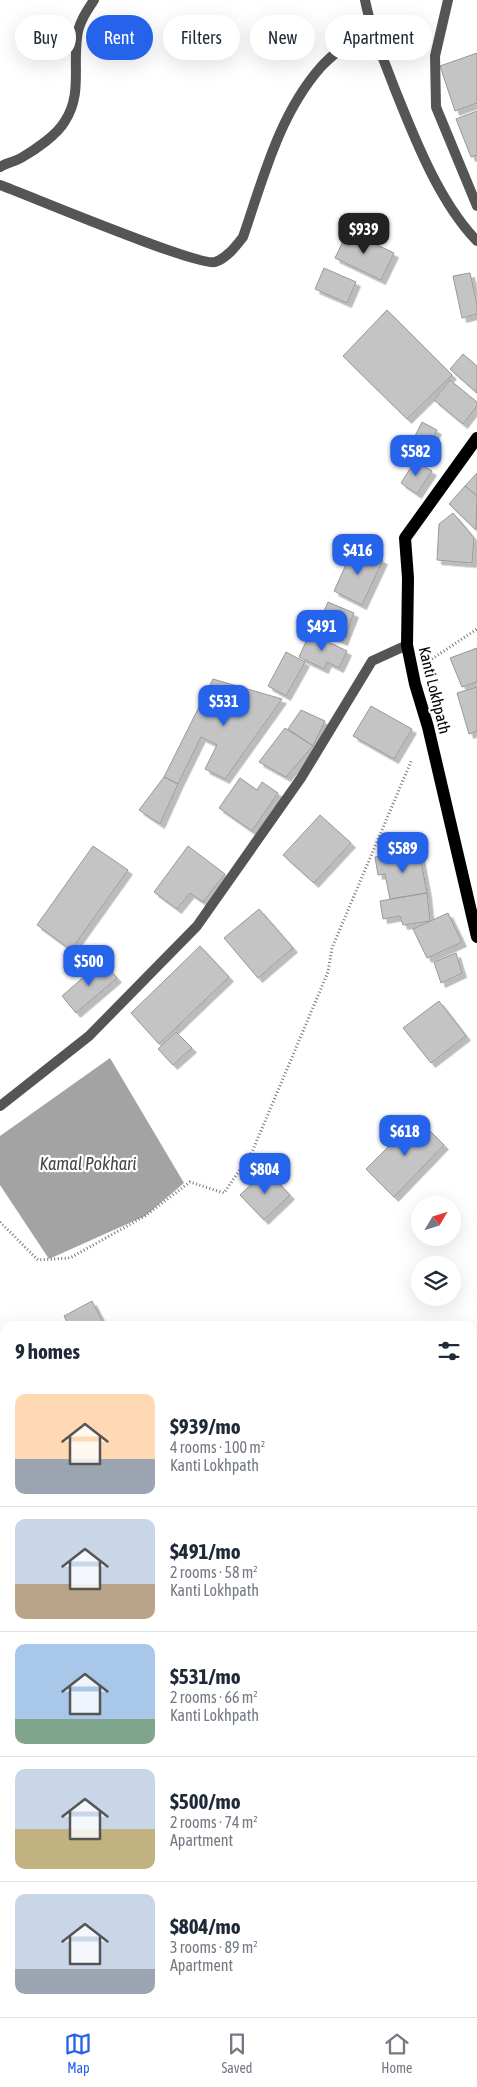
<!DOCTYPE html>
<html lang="en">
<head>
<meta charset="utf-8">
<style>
  :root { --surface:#fff; --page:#f6f6f7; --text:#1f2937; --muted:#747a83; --line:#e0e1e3; --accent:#2563eb }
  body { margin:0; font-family:"Asap Condensed",sans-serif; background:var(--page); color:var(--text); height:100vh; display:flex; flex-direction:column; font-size:19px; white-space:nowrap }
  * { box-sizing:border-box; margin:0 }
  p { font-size:16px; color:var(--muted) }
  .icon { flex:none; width:28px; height:28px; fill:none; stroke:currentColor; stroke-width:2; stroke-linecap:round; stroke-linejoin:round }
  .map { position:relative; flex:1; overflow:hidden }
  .drawer { position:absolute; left:0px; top:1321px; width:478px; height:696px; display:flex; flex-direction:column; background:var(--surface); border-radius:15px 15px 0 0; box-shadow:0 5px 20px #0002 }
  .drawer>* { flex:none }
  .hud { position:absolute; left:15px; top:15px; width:448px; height:45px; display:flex; gap:10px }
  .needle { width:32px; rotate:52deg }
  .buttons { position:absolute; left:411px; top:1196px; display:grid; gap:10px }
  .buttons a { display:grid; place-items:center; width:50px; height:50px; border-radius:50%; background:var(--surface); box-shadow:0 5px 20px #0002; font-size:25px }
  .price { position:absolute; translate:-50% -42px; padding:0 11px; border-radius:10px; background:var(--accent); color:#fff; font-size:16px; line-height:32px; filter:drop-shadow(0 1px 2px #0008) }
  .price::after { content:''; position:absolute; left:50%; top:30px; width:15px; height:11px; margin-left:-8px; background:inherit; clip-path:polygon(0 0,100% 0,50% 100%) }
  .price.current { background:#222; color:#fff }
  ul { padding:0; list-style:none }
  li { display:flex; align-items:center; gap:15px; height:125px; padding:0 15px }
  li+li { border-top:1px solid var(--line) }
  li span { display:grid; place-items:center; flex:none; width:140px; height:100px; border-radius:10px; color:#555 }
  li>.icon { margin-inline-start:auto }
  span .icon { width:60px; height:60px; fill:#fffc; stroke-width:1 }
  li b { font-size:21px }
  h2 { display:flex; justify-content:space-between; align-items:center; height:60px; padding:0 15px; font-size:21px }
  .pill { padding:0 18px; border-radius:22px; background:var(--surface); box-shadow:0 5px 20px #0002; font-size:18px; line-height:45px }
  .pill.current { background:var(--accent); color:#fff }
  .menu { display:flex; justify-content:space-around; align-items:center; height:70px; border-top:1px solid var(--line); background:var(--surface); font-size:14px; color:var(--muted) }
  .menu a { display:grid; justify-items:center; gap:2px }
  .menu .current { color:var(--accent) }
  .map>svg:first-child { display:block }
  .water { fill:#a3a3a3 }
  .building { fill:#c4c4c4; stroke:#999; filter:url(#shadow) }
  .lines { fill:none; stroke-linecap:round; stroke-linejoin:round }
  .path { stroke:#777; stroke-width:3; stroke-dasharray:1 2.5; stroke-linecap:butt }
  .minor { stroke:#555; stroke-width:10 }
  .primary { stroke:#000; stroke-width:12 }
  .labels { text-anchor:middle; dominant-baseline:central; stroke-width:4.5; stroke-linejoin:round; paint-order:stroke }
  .street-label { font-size:16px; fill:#000; stroke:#fff }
  .water-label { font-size:18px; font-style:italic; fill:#444; stroke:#fff }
</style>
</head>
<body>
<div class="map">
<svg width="477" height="2017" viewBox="0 0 477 2017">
  <defs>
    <filter id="shadow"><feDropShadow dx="4.5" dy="4.5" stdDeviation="0" flood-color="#0004"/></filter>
  </defs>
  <rect width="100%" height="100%" fill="#fff"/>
  <path class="water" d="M110 1058 184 1183 145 1216 49 1259 0 1185V1136Z"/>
  <g class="building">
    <path d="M477 53V103L455 111 440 66Z"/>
    <path d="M477 111V155L471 157 456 119Z"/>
    <path d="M348 231 394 253 381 280 335 258Z"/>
    <path d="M324 268 356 282 347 303 315 289Z"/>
    <path d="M470 273 477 304V314L462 318 453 276Z"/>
    <path d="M387 310 452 375 407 419 343 356Z"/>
    <path d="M463 354 477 366V393L450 369Z"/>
    <path d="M450 380 477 402V406L463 424 434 400Z"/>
    <path d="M422 422 437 430 427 450 412 442Z"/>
    <path d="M415 461 432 471 417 494 401 483Z"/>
    <path d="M477 473V496L465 486Z"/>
    <path d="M465 486 477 496 476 530 449 504Z"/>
    <path d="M453 513 474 538 472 563 437 560 439 524Z"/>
    <path d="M354 547 383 560 362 605 334 591Z"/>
    <path d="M328 602 354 613 343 641 316 629Z"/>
    <path d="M310 633 347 651 339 668 327 662 324 669 299 657Z"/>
    <path d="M477 648V682L462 687 450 658Z"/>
    <path d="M286 652 305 662 286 696 268 686Z"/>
    <path d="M213 679 282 699 225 779 205 769 217 745 201 737 178 784 164 777Z"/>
    <path d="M477 687V731L469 734 457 693Z"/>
    <path d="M371 706 412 729 394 759 353 736Z"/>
    <path d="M301 710 325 721 313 746 288 729Z"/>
    <path d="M285 728 313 746 286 777 259 762Z"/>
    <path d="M164 777 178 784 160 824 139 810Z"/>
    <path d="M240 778 257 790 262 782 278 793 252 831 219 808Z"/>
    <path d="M320 815 351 843 314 883 283 855Z"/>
    <path d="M93 846 128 870 71 950 37 925Z"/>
    <path d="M188 846 225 874 203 902 190 893 177 909 154 892Z"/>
    <path d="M419 850 427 893 390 899 385 874 378 875 375 857Z"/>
    <path d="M427 893 430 921 403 925 400 916 383 919 380 901Z"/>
    <path d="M259 909 293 948 258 978 224 938Z"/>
    <path d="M448 913 462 942 427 958 413 929Z"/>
    <path d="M200 946 229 977 159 1044 131 1013Z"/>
    <path d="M456 953 462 973 441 983 434 962Z"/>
    <path d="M102 961 117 978 76 1013 62 996Z"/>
    <path d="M439 1001 466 1036 431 1063 403 1028Z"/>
    <path d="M176 1032 192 1048 173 1065 158 1049Z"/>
    <path d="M417 1118 444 1145 394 1197 366 1169Z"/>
    <path d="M266 1170 290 1195 264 1220 240 1195Z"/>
    <path d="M92 1301 105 1326H69L64 1316Z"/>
    <path d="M472 1766 477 1772V1819L472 1822Z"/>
    <path d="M477 1862V1880L472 1874V1864Z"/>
    <path d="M472 1903 477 1911V1937L472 1940Z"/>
    <path d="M41 2012H71L73 2017H38L37 2014Z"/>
    <path d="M89 2012H122V2013L89 2017Z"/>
    <path d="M411 2012H438V2013L411 2017Z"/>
  </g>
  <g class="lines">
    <g class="path">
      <path d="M432 659 477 629"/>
      <path d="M0 1222 38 1260 70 1258 145 1216 190 1182 224 1193 252 1152 328 972 332 948 412 759"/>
      <path d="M472 1571 477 1568"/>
    </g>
    <g class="minor">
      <path d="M365 0C371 30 383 58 394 87 414 137 439 202 477 241"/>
      <path d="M448 0 435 56 436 107 477 206"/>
      <path d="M0 167C6 163 14 162 21 158 35 150 57 135 65 121 82 95 73 67 77 38 78 24 86 12 94 0"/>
      <path d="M0 185C30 196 198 267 215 262 227 258 236 246 243 237 263 179 279 115 320 68 334 52 354 39 371 27"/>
      <path d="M0 1106 89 1036 197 926 301 778 372 661 407 645"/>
    </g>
    <path class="primary" d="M477 438 405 538 408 578 407 645 415 684 428 727 477 937"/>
  </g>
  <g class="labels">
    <g class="street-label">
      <text transform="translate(435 690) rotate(76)">Kanti Lokhpath</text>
    </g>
    <g class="water-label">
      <text x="88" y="1163">Kamal Pokhari</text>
    </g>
  </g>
</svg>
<div class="buttons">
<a><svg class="needle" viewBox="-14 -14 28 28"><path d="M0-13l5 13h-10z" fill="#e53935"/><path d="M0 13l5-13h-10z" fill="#747a83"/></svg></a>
<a><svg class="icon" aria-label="layers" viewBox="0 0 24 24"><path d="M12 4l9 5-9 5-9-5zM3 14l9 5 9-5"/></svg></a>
</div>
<b class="price current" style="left:364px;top:255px">$939</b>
<b class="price" style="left:416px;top:477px">$582</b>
<b class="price" style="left:358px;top:576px">$416</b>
<b class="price" style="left:322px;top:652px">$491</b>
<b class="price" style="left:224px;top:727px">$531</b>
<b class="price" style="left:403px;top:874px">$589</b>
<b class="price" style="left:89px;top:987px">$500</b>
<b class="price" style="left:405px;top:1157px">$618</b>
<b class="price" style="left:265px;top:1195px">$804</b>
<div class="hud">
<a class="pill">Buy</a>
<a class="pill current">Rent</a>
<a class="pill">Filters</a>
<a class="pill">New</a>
<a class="pill">Apartment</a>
</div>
<section class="drawer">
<h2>9 homes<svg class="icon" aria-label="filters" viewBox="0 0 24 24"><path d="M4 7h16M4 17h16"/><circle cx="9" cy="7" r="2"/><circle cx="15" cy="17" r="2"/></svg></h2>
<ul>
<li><span style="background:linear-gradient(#ffd9b3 65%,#9aa5b1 0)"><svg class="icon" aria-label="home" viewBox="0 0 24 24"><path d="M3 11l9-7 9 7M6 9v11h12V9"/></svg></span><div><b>$939/mo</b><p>4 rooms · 100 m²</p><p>Kanti Lokhpath</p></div></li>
<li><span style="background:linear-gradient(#c9d6e8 65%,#b9a48a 0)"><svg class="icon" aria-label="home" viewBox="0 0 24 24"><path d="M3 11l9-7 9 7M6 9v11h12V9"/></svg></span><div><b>$491/mo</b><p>2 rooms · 58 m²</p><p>Kanti Lokhpath</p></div></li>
<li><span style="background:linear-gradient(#a9c7e8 75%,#7fa58c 0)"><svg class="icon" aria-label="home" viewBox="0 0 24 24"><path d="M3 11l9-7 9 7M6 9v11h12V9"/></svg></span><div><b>$531/mo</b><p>2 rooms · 66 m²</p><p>Kanti Lokhpath</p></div></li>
<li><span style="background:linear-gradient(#c9d6e8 60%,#c2b280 0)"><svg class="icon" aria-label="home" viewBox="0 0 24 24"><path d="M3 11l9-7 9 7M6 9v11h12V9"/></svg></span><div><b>$500/mo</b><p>2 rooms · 74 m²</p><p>Apartment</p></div></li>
<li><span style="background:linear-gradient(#c9d6e8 75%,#9aa5b1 0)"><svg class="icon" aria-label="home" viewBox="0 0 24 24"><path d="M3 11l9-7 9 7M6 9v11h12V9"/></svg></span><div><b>$804/mo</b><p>3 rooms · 89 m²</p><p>Apartment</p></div></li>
</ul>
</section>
</div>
<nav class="menu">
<a class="current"><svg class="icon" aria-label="map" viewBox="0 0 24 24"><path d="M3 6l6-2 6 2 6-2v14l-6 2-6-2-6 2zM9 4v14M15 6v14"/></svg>Map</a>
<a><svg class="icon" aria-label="saved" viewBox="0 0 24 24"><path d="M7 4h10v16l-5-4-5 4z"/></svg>Saved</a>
<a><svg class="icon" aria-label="home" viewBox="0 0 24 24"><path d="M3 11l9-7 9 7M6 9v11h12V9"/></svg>Home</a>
</nav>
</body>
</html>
